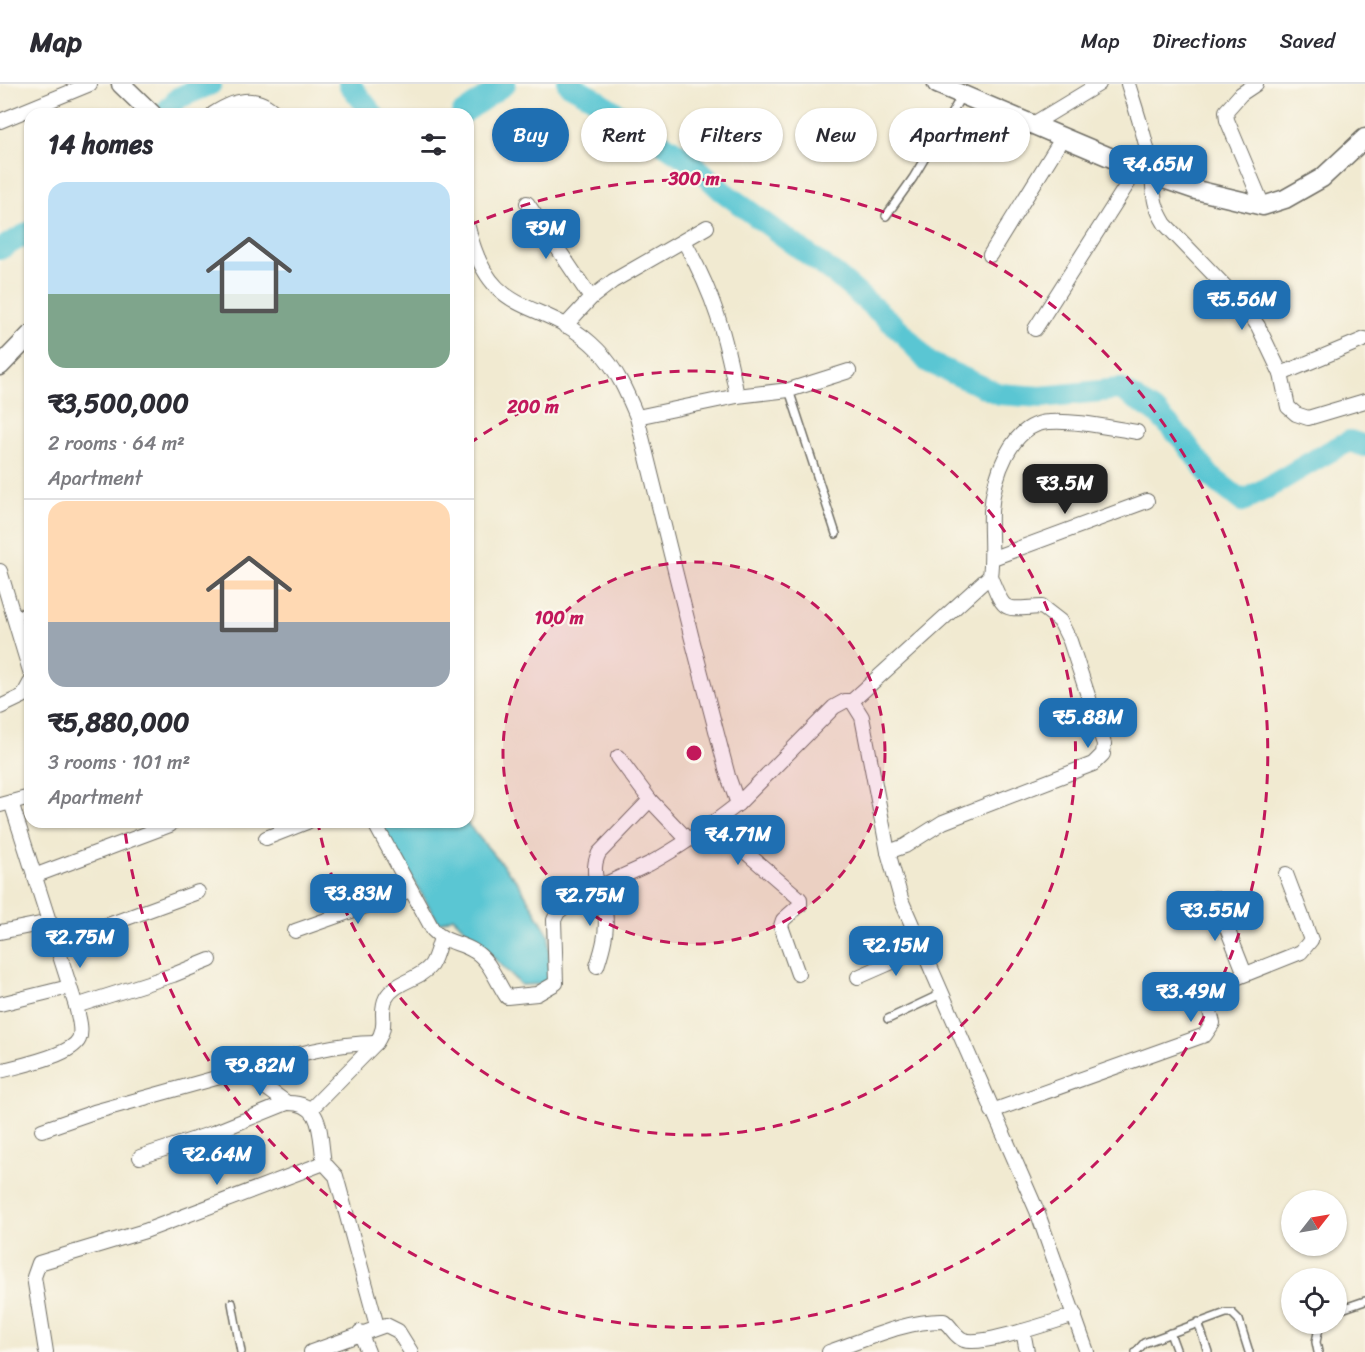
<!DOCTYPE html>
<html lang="en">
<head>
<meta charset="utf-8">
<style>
  :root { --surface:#fff; --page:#f7f7f7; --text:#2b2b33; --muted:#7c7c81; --line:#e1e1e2; --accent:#1f6fb2 }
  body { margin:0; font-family:Sriracha,sans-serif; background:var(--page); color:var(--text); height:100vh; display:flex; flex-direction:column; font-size:22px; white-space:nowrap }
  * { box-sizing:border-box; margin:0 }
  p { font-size:20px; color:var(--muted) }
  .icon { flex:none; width:33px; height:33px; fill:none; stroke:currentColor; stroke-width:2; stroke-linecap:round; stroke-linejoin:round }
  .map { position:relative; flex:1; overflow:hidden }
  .side { position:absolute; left:24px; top:24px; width:450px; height:720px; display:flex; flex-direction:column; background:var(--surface); border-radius:18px; box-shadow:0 2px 4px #0004 }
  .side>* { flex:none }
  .banner { position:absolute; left:492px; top:24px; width:570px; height:54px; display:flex; gap:12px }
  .needle { width:39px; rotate:59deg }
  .controls { position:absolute; left:1281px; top:1106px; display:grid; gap:12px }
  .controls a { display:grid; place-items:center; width:66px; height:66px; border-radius:50%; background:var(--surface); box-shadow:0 2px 4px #0004; font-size:30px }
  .price { position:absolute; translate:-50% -51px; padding:0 14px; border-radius:12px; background:var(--accent); color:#fff; font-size:20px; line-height:39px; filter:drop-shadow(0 2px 3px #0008) }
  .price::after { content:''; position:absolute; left:50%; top:36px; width:18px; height:14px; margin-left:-9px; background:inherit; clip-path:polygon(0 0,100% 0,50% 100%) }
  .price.active { background:#222; color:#fff }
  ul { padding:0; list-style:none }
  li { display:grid; align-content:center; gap:12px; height:318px; padding:0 24px }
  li+li { border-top:2px solid var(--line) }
  li span { display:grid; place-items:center; height:186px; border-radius:18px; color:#555 }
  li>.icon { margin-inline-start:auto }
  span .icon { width:108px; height:108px; fill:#fffc; stroke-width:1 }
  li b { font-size:26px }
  h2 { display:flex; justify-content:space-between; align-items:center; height:72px; padding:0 24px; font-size:26px }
  .chip { padding:0 21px; border-radius:27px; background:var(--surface); box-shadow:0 2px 4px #0004; font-size:21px; line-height:54px }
  .chip.active { background:var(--accent); color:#fff }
  header { display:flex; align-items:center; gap:36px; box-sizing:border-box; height:84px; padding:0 30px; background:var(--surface); border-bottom:2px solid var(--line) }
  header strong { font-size:28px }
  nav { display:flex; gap:33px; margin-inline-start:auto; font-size:21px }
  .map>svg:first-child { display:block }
  .water { fill:#5ac6d3; stroke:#42787f; stroke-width:1.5 }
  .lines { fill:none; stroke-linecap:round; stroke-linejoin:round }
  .river { stroke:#5ac6d3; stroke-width:22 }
  .service-casing { stroke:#706e65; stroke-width:10 }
  .minor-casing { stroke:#706e65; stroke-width:16 }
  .tertiary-casing { stroke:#706e65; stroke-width:21 }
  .service { stroke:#fff; stroke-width:7 }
  .minor { stroke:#fff; stroke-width:14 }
  .tertiary { stroke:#fff; stroke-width:18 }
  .ring { fill:none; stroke:#c2185b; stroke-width:3; stroke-dasharray:10 8 }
  .centre { fill:#c2185b; stroke:#fbf7ec; stroke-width:3 }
  .ring-label { font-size:18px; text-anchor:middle; font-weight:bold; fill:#c2185b; stroke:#fbf7ec; stroke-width:4.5; stroke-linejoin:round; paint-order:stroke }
</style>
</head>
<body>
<header>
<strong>Map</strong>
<nav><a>Map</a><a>Directions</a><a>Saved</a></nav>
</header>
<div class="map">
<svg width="1365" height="1268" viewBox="0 0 1365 1268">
  <rect width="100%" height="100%" fill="#fbf7ec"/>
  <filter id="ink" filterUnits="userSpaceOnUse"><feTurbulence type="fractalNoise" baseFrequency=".0167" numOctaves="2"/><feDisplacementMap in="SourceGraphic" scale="12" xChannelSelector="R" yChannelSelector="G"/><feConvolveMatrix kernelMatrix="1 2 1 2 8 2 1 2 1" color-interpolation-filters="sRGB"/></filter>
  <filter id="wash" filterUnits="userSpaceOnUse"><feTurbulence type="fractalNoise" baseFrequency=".008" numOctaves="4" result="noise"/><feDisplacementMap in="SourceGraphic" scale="24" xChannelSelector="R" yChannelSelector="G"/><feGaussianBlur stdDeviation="1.35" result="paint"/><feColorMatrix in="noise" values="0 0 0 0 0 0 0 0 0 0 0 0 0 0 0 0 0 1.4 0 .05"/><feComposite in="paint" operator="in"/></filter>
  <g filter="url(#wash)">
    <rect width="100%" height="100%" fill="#f1ead1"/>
    <path class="water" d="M378 738H466L519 800 549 851V900L521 901 453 833 439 839Z"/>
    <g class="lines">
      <g class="river">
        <path d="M349 0 373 30"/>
        <path d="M568 0 594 14 691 78 722 107 836 191 901 247 928 278 999 310 1041 313 1120 305 1156 328 1184 357 1210 392 1242 417C1280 399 1312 375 1350 357L1365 362"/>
        <path d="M164 30 178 14 211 0"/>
        <path d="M462 30 505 0"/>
        <path d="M0 165 30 148"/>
      </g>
    </g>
  </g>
  <g filter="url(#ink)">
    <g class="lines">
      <g class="service-casing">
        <g id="service">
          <path d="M886 132 913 94 961 13"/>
          <path d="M789 306 836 450"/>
          <path d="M15 534 30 524"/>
          <path d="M888 935 941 910"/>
          <path d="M232 1219 241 1268"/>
          <path d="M1336 1227 1365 1217"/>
          <path d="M1198 1238 1208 1268"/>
          <path d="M1170 1249 1177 1268"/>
          <path d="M1136 1268 1144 1259 1226 1229H1232L1239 1236 1249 1268"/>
          <path d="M1318 1268 1316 1258 1320 1239"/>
        </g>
      </g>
      <g class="minor-casing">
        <g id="minor">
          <path d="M1128 0C1137 29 1148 61 1152 91 1154 113 1153 120 1165 140L1243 221 1258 242 1281 290 1288 323 1296 330 1308 334 1365 317"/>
          <path d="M1256 0 1241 10 1226 27 1227 36 1263 122"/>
          <path d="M213 30C234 16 257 9 276 30"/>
          <path d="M0 37 90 0"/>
          <path d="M1033 40 1099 0"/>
          <path d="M527 119 591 214"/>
          <path d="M468 143C491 241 543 210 598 266 617 285 627 309 637 333L692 555 728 692 738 720 834 623 845 617H852L862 633 888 768 902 818 1037 1127 1087 1268"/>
          <path d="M684 157C715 213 725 250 737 312"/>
          <path d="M990 171 1063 53"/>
          <path d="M565 242 591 214 613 197 707 143"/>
          <path d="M1035 245 1137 85"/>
          <path d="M1281 290 1365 255"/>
          <path d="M637 333 737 312 789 306 849 287"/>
          <path d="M993 474 1147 417"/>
          <path d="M0 487 30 587"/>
          <path d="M852 617 990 492C993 471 990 450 991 428 993 395 1010 340 1049 338 1075 336 1110 344 1137 348"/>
          <path d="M0 623 23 612 30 599"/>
          <path d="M618 673 650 716 688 756"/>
          <path d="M0 721 30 713"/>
          <path d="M374 738 433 846C445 859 460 858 474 867 490 876 497 899 507 913L537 910 556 899 554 836 558 828C585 807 618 795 649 780 680 763 710 742 738 720"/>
          <path d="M713 740 800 815V821L783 836 781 842 798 890"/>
          <path d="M266 754 307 738"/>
          <path d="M888 768 905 762 943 738 1093 680 1103 670 1104 660 1070 557 1060 537 1042 523C1003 525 1005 530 990 492"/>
          <path d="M34 792 170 741"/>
          <path d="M1215 814 1245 890"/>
          <path d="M295 847 411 806"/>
          <path d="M0 848 50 838"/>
          <path d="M56 860 198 808"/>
          <path d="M597 882C603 864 608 846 605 827 602 806 588 790 599 769L650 716"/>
          <path d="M858 893 922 865"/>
          <path d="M0 920 69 903"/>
          <path d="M76 922 173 891 210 876"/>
          <path d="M0 987C18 982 71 972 79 955 83 946 78 931 76 922L11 718"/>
          <path d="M235 989C282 975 327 959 376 959"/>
          <path d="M311 1025 376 959C390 939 378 930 386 914 395 897 420 896 431 881 436 873 438 863 441 854"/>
          <path d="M992 1027 1205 951 1213 939 1207 915 1211 904 1301 868 1311 856 1286 790"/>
          <path d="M42 1046 94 1028 234 989 254 995 287 1019"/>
          <path d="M140 1073 213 1049 287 1019C324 1018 319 1050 324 1079"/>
          <path d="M1023 1247 1027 1268"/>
          <path d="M360 1248 368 1268"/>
          <path d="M46 1268 34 1193 39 1179 145 1147 324 1079 336 1092 377 1242"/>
          <path d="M311 1268 386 1241 398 1247 411 1268"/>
          <path d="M829 1268C865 1256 906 1236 944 1237 952 1243 955 1253 964 1256 981 1263 1055 1237 1075 1231"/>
        </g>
      </g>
      <g class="tertiary-casing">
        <g id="tertiary">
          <path d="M121 0 152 30"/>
          <path d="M937 0 1152 91 1196 106 1263 122 1285 115 1322 94 1365 54"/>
          <path d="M0 282 30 251"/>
        </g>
      </g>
      <use href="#service" class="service"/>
      <use href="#minor" class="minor"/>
      <use href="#tertiary" class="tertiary"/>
    </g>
  </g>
  <circle cx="694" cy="669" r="191" fill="#c2185b" fill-opacity=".12"/>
  <g class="ring">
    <circle cx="694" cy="669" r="191"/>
    <path d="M469 360A382 382 0 1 1 318 739"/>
    <path d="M470 141A574 574 0 1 1 124 739"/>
  </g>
  <circle cx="694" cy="669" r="9" class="centre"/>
  <g class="ring-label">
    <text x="694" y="101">300 m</text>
    <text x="533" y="329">200 m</text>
    <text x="559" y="540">100 m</text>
  </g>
</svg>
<div class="controls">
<a><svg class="needle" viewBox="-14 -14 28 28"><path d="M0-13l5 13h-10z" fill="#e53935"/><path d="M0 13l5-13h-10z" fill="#7c7c81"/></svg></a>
<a><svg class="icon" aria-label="locate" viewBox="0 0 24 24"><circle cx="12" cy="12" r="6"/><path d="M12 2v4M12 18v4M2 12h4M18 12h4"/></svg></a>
</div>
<b class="price" style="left:1158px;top:112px">₹4.65M</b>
<b class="price" style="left:546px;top:176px">₹9M</b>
<b class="price" style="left:1242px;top:247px">₹5.56M</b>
<b class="price active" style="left:1065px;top:431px">₹3.5M</b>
<b class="price" style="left:1088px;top:665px">₹5.88M</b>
<b class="price" style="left:738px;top:782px">₹4.71M</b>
<b class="price" style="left:358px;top:841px">₹3.83M</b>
<b class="price" style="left:590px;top:843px">₹2.75M</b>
<b class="price" style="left:1215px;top:858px">₹3.55M</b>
<b class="price" style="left:80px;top:885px">₹2.75M</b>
<b class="price" style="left:896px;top:893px">₹2.15M</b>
<b class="price" style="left:1191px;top:939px">₹3.49M</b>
<b class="price" style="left:260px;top:1013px">₹9.82M</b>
<b class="price" style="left:217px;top:1102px">₹2.64M</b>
<div class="banner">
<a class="chip active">Buy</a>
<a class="chip">Rent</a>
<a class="chip">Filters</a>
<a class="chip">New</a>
<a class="chip">Apartment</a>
</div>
<section class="side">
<h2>14 homes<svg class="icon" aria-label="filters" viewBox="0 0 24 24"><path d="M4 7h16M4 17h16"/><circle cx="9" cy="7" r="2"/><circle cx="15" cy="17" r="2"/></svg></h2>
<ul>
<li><span style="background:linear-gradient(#bfe0f5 60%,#7fa58c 0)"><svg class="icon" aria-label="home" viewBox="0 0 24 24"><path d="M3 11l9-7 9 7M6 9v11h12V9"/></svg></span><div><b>₹3,500,000</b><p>2 rooms · 64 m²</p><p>Apartment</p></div></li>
<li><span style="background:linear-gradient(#ffd9b3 65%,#9aa5b1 0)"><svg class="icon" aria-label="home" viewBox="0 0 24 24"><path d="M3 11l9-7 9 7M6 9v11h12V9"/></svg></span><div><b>₹5,880,000</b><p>3 rooms · 101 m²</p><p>Apartment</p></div></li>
</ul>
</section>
</div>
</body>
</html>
